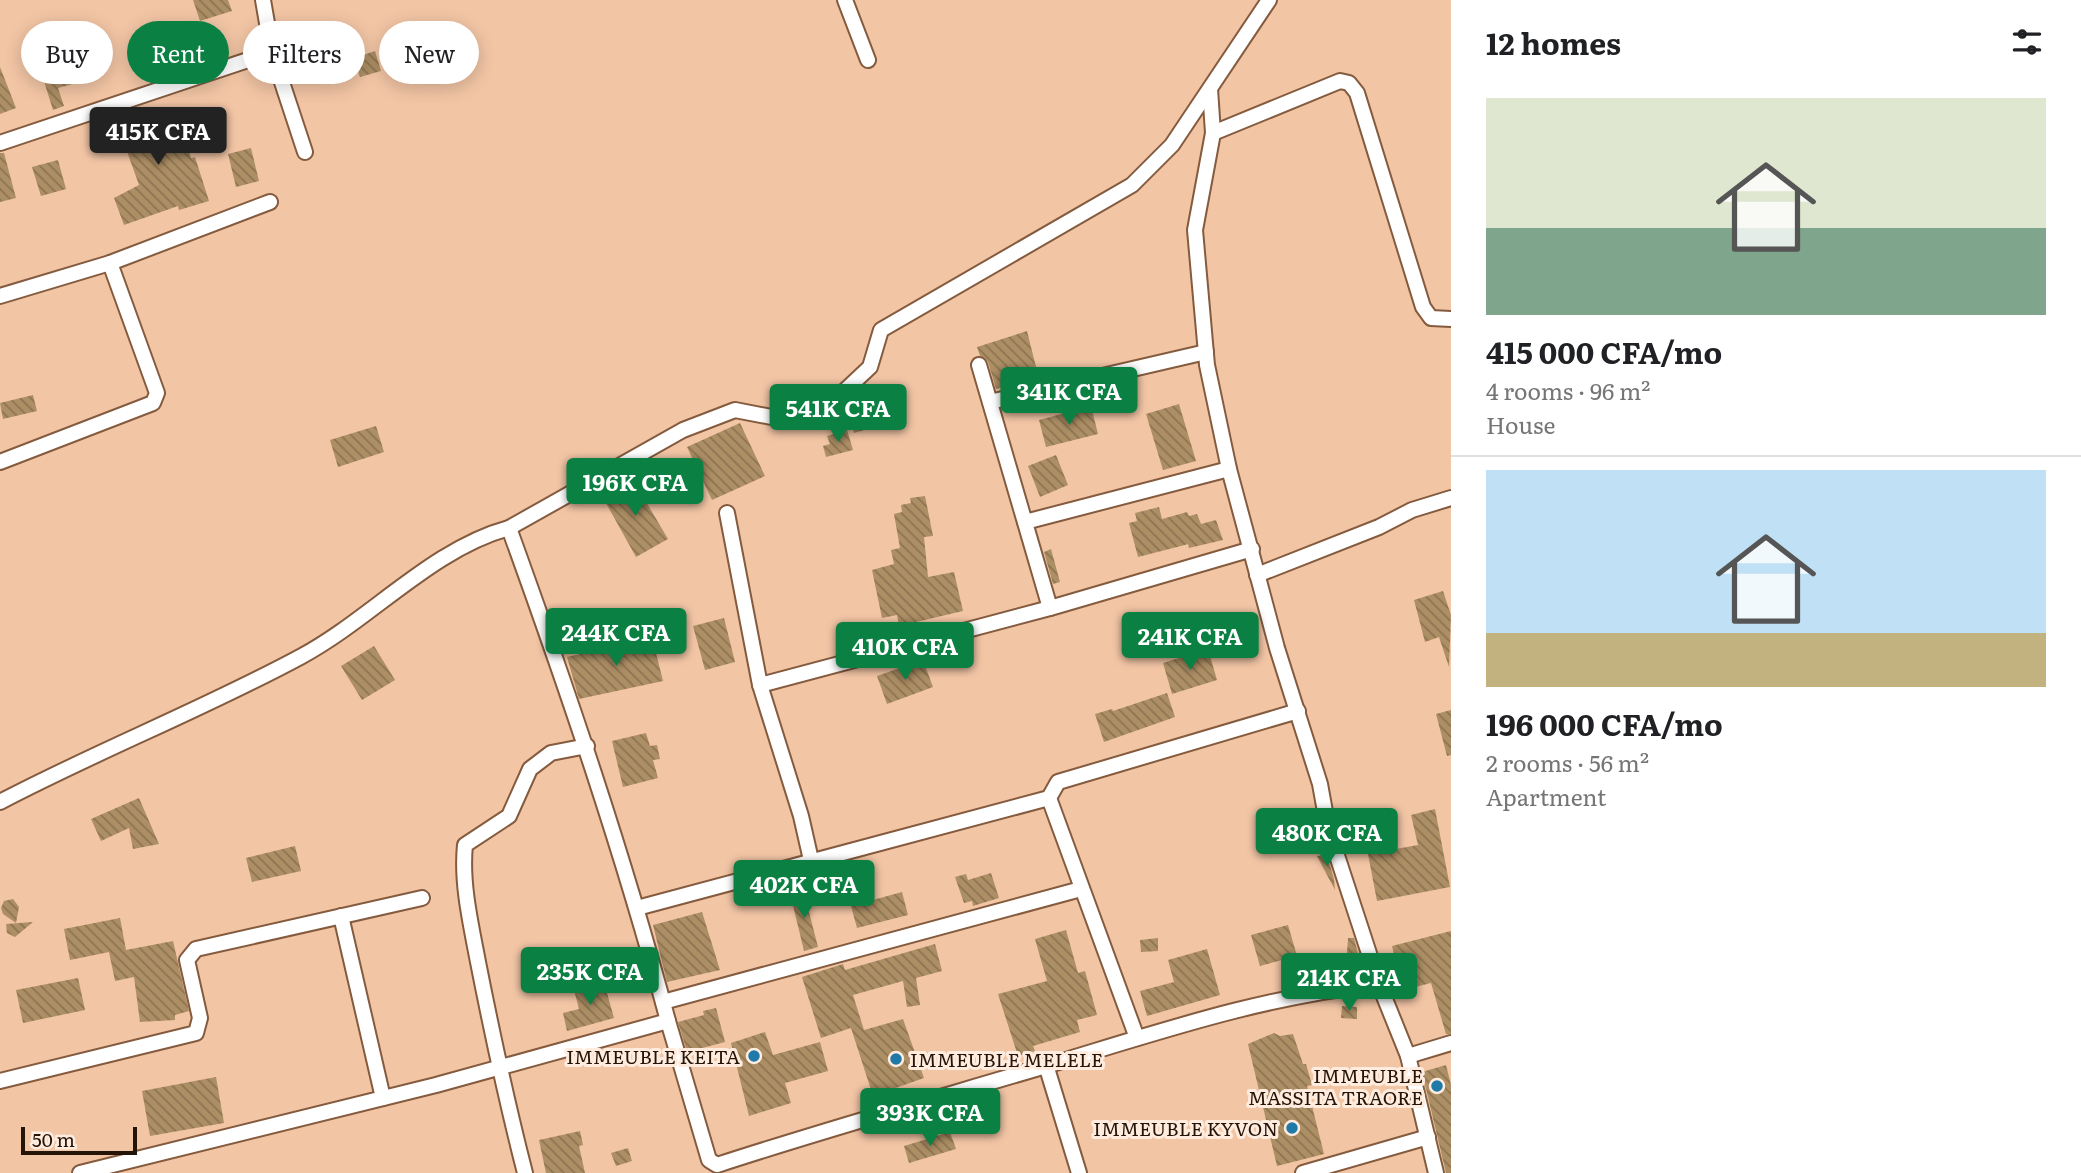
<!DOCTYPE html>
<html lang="en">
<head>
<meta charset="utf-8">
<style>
  :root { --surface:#fff; --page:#f2f2f2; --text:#202124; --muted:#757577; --line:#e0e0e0; --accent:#0b8043 }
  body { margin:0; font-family:Literata,serif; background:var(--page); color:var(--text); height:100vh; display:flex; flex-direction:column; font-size:26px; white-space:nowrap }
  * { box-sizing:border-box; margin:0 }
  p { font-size:23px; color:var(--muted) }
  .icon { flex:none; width:38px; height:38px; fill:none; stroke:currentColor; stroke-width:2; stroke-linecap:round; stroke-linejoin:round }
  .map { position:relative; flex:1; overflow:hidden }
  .drawer { display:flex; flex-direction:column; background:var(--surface); width:630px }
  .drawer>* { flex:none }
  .hud { position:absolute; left:21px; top:21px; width:665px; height:63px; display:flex; gap:14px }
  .scale { position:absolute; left:21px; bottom:18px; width:116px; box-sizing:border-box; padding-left:7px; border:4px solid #251509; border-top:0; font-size:19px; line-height:24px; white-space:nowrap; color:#251509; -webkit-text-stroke:5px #ffecdf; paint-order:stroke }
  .price { position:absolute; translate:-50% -60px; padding:0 16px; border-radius:7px; background:var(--accent); color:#fff; font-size:23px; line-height:46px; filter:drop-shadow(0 2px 4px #0008) }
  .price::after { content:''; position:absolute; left:50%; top:42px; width:21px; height:16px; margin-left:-10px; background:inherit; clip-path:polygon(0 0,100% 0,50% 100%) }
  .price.on { background:#222; color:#fff }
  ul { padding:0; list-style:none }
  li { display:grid; align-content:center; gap:14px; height:371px; padding:0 35px }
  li+li { border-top:2px solid var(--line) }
  li span { display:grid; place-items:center; height:217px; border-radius:0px; color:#555 }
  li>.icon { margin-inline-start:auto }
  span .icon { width:126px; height:126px; fill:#fffc; stroke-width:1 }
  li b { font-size:30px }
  h2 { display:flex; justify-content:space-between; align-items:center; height:84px; padding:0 35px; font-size:30px }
  .pill { padding:0 24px; border-radius:32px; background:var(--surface); box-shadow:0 4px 18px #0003; font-size:24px; line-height:63px }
  .pill.on { background:var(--accent); color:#fff }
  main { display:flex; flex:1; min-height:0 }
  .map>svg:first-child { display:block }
  .building { fill:url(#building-back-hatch) }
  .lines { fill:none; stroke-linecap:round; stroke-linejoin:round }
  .minor-casing { stroke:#845b3e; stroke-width:18 }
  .minor { stroke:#fff; stroke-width:14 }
  .poi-dot { fill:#1f7aa8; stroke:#ffecdf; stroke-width:2.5 }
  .labels { text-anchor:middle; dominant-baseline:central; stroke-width:6; stroke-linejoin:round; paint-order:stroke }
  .poi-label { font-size:19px; fill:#251509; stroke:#ffecdf; text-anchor:end }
</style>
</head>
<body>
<main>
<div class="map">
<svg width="1451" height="1173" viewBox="0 0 1451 1173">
  <defs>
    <pattern id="building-back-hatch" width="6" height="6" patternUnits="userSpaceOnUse" patternTransform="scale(1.75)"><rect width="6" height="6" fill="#ad8f65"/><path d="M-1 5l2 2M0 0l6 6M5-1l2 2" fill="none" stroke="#8d7451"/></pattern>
  </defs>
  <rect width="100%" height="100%" fill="#f2c5a5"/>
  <g class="building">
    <path d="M193 0H228L232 11 200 21Z"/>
    <path d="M61 34 76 83 58 88 64 106 53 110 32 43Z"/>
    <path d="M375 51 381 71 360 77 354 58Z"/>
    <path d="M0 67 16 108 0 114Z"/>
    <path d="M131 109 135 121 178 110 191 158 195 157 209 201 179 210 178 206 124 225 114 198 139 185 114 115Z"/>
    <path d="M251 148 259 181 236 187 228 154Z"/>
    <path d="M0 153H4L16 198 0 202Z"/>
    <path d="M58 160 66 189 41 196 32 167Z"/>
    <path d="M1027 331 1039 379 996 389 988 362 980 356 977 347Z"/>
    <path d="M33 395 37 411 3 419 0 403Z"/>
    <path d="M887 396 895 421 854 433 847 408Z"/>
    <path d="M1179 404 1196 461 1163 470 1146 414Z"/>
    <path d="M1091 406 1098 434 1046 447 1039 420Z"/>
    <path d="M740 423 765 476 712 500 687 447Z"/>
    <path d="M376 426 384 452 338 467 330 440Z"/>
    <path d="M847 430 853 450 826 457 823 446 830 444 827 436Z"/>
    <path d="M1056 455 1068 485 1040 497 1028 466Z"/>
    <path d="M632 478 668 539 636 557 602 496Z"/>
    <path d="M925 496 933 536 924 537 928 577 954 572 963 611 899 626 897 615 882 618 872 570 894 564 891 550 900 548 894 514 902 512 901 505 911 503 910 498Z"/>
    <path d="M1159 507 1162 519 1187 512 1189 516 1197 514 1201 524 1216 520 1223 540 1189 548 1188 544 1181 546 1138 557 1129 523 1137 521 1135 513Z"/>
    <path d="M1051 549 1060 582 1053 584 1044 552Z"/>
    <path d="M1443 591 1451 615 1449 667 1439 637 1425 642 1414 600Z"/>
    <path d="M724 618 735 662 705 670 693 626Z"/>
    <path d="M652 637 663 681 579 699 567 657Z"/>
    <path d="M374 646 395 680 362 700 341 666Z"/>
    <path d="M1208 649 1217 680 1172 694 1163 663Z"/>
    <path d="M923 660 933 687 887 704 877 676Z"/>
    <path d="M1167 693 1175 717 1104 742 1095 714 1112 709 1113 711Z"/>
    <path d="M1451 710V755L1447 756 1436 714Z"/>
    <path d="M646 733 650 746 657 745 660 759 653 760 658 778 623 787 612 741Z"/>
    <path d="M139 798 159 844 133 849 129 828 101 841 91 819Z"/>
    <path d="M1435 809 1450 887 1377 901 1368 854 1418 845 1411 815Z"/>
    <path d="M295 846 301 871 252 882 246 858Z"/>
    <path d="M1327 855 1334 879 1335 890 1317 856Z"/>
    <path d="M991 873 999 898 973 906 972 901 964 903 955 877 966 874 968 880Z"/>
    <path d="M803 889 818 947 804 951 790 893Z"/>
    <path d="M902 892 908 915 857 928 851 906Z"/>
    <path d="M13 899 19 907 16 923 3 914 1 908 4 901Z"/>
    <path d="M702 912 720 970 667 982 653 925Z"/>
    <path d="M120 918 126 950 173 941 189 1011 175 1015V1020L140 1022 134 977 115 981 109 952 70 960 64 929Z"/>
    <path d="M33 922 15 937 7 933 6 924Z"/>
    <path d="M1288 925 1297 956 1260 966 1251 935Z"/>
    <path d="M1066 930 1078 973 1085 971 1097 1015 1077 1020 1080 1032 1033 1046 1035 1051 1018 1056 998 994 1047 981 1035 939Z"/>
    <path d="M1451 931V1034H1446L1431 983 1403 990 1392 946Z"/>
    <path d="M1158 938V951L1141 952 1140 940Z"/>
    <path d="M1348 938H1354L1362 969 1346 968Z"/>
    <path d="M935 944 942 971 916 978 920 1005 907 1007 903 981 853 995 864 1030 903 1019 924 1078 873 1096 851 1028 821 1038 802 977 843 964 845 970Z"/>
    <path d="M1207 949 1220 995 1147 1016 1140 991 1174 982 1168 960Z"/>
    <path d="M78 978 85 1010 23 1023 16 990Z"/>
    <path d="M604 982 614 1018 567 1031 563 1013 579 1009 574 990Z"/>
    <path d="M1342 1006 1357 1007V1019L1341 1018Z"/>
    <path d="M716 1008 725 1042 687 1052 678 1022 704 1015 703 1011Z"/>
    <path d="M765 1032 773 1055 820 1042 828 1071 785 1083 791 1103 749 1116 731 1043Z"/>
    <path d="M1274 1033 1280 1036 1293 1034 1303 1064H1306L1312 1085 1307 1086 1324 1154 1277 1166 1248 1044Z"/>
    <path d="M1446 1065 1451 1085V1173H1446L1422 1072Z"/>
    <path d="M216 1077 224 1123 150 1136 142 1091Z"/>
    <path d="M580 1131 583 1145 579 1146 585 1173H546L539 1140Z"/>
    <path d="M950 1132 956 1149 909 1163 904 1146Z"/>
    <path d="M628 1148 632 1161 616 1166 611 1153Z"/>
  </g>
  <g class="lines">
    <g class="minor-casing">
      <g id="minor">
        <path d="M263 0 272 52 305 152"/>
        <path d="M845 0 868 60"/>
        <path d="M1210 89 1213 133 1195 230 1207 365 1229 469 1277 648 1320 784 1328 828 1379 984 1408 1056 1436 1173"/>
        <path d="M1213 133 1340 81 1349 83 1357 93 1423 307 1431 318 1451 319"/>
        <path d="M0 143 272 52"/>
        <path d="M0 296 110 263 270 202"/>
        <path d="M979 365 1050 608"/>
        <path d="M990 402 1206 352"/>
        <path d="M0 462 153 403 157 393 110 263"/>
        <path d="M727 513 760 685 801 816 811 860"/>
        <path d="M1025 522 1229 469"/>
        <path d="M1257 575 1379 527 1412 510 1451 498"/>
        <path d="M760 685 1050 608 1252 549"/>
        <path d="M0 802C99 750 204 709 302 656 372 618 432 549 509 528L683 430 735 410 782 419 802 420 819 415 870 367 881 330 1132 185 1172 145 1269 0"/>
        <path d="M637 908 1049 798"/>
        <path d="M341 916 383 1098"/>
        <path d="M663 1002 1081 889"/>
        <path d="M668 1021 709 1160 717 1165C827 1129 938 1098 1049 1065 1162 1031 1261 997 1379 984"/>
        <path d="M1137 1038 1049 798 1058 782 1298 711"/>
        <path d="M1408 1056 1451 1043"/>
        <path d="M1046 1065 1079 1173"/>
        <path d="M0 1081 196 1033 200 1018 187 960 196 949 422 898"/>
        <path d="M80 1173 436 1085 668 1021C623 853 568 691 509 528"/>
        <path d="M525 1173C507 1103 492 1033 478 962 471 925 461 883 465 845L509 816 530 769 551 753 587 746"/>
        <path d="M1303 1173 1428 1137"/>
      </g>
    </g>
    <use href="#minor" class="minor"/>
  </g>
  <g class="poi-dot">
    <circle cx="754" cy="1056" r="7"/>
    <circle cx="896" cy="1059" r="7"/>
    <circle cx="1437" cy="1086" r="7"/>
    <circle cx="1292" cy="1128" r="7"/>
  </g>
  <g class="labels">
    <g class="poi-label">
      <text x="740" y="1056">IMMEUBLE KEITA</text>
      <text x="910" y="1059" text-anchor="start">IMMEUBLE MELELE</text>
      <text x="1423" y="1075">IMMEUBLE<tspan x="1423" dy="22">MASSITA TRAORE</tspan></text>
      <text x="1278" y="1128">IMMEUBLE KYVON</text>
    </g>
  </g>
</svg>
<div class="scale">50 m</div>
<b class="price on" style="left:158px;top:167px">415K CFA</b>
<b class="price" style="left:1069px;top:427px">341K CFA</b>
<b class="price" style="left:838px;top:444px">541K CFA</b>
<b class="price" style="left:635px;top:518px">196K CFA</b>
<b class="price" style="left:616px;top:668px">244K CFA</b>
<b class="price" style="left:1190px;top:672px">241K CFA</b>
<b class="price" style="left:905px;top:682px">410K CFA</b>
<b class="price" style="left:1327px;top:868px">480K CFA</b>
<b class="price" style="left:804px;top:920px">402K CFA</b>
<b class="price" style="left:590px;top:1007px">235K CFA</b>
<b class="price" style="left:1349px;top:1013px">214K CFA</b>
<b class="price" style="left:930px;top:1148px">393K CFA</b>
<div class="hud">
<a class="pill">Buy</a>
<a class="pill on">Rent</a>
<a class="pill">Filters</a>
<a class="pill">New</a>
</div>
</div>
<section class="drawer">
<h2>12 homes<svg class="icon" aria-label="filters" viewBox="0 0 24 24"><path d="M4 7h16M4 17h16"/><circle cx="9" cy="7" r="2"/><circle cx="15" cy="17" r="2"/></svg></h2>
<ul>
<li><span style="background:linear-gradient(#dfe7d0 60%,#7fa58c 0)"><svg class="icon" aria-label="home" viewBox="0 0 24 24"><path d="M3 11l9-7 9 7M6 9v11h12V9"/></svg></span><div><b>415 000 CFA/mo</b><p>4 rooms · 96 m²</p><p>House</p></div></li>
<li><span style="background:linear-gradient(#bfe0f5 75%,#c2b280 0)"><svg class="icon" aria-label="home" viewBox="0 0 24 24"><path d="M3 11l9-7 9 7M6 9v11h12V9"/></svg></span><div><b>196 000 CFA/mo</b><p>2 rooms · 56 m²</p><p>Apartment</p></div></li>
</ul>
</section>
</main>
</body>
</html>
